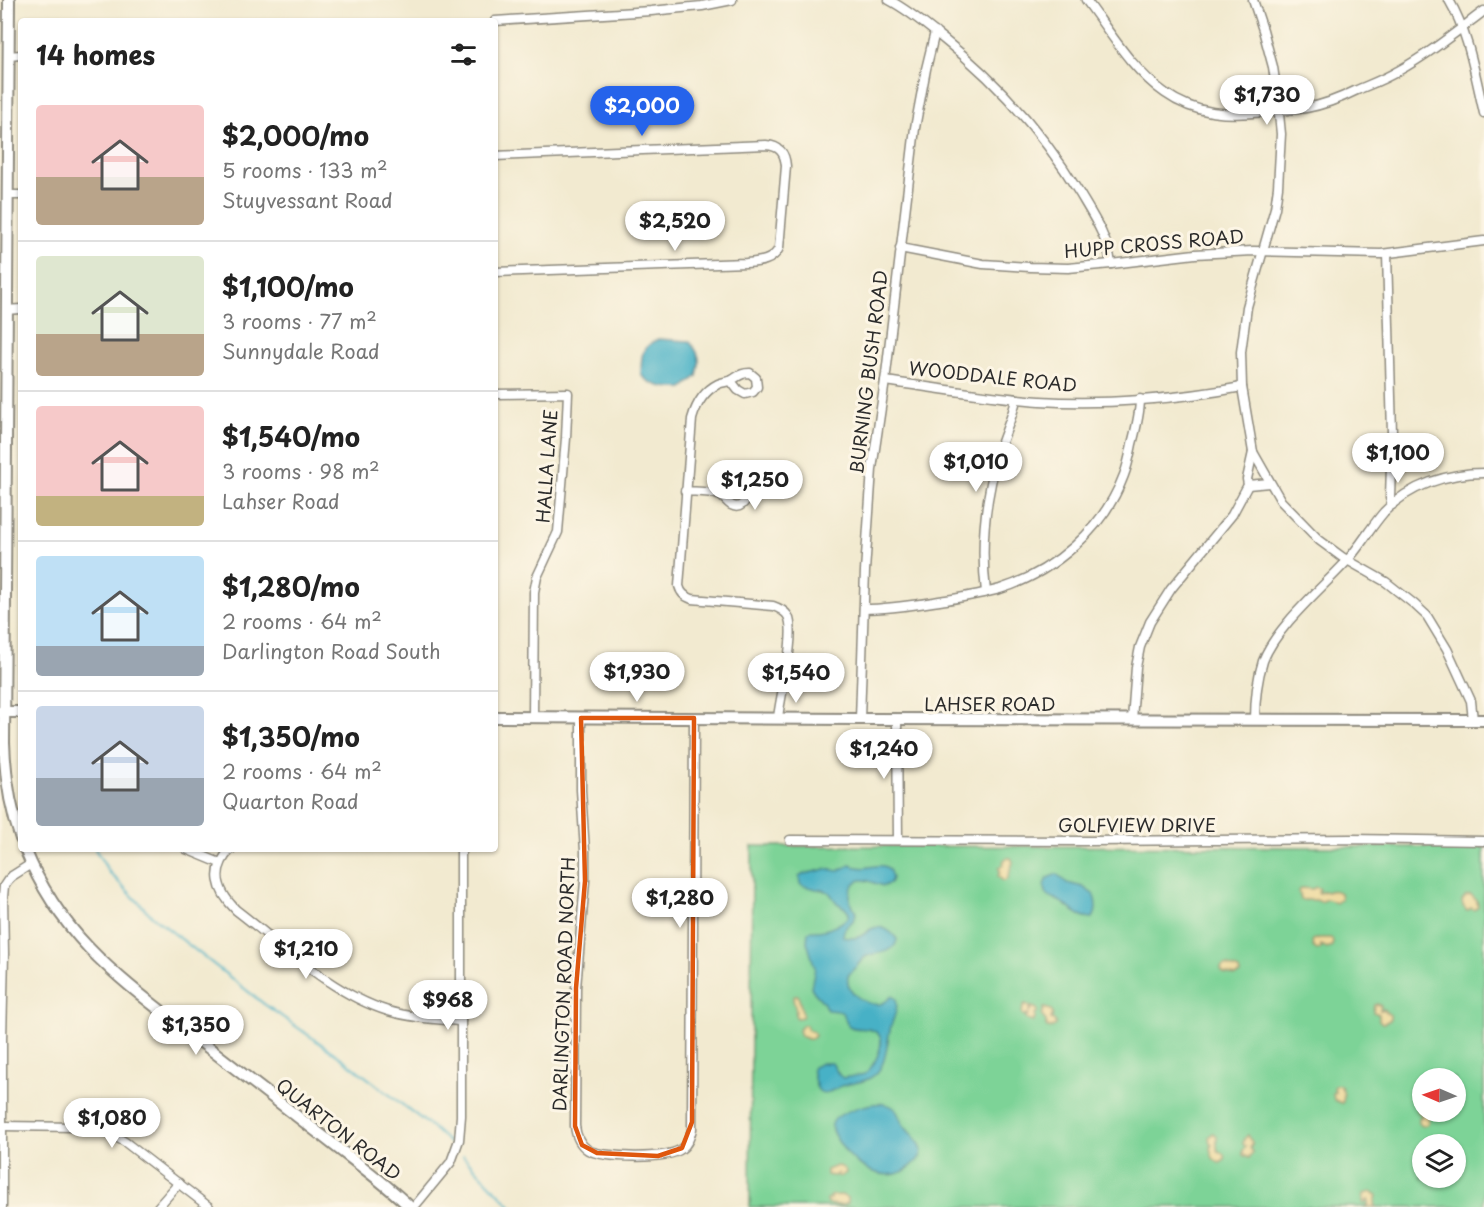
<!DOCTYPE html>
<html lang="en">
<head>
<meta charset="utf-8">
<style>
  :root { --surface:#fff; --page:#f2f2f2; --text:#222; --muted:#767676; --line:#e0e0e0; --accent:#2563eb }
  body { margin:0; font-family:"Playpen Sans",sans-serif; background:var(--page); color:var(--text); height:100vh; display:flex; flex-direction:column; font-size:22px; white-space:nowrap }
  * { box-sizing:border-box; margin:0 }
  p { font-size:20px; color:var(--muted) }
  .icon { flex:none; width:33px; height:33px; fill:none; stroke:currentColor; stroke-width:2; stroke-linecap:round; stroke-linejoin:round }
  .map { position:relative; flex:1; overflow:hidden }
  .drawer { position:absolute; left:18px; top:18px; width:480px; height:834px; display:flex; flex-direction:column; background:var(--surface); border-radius:6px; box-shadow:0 2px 4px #0004 }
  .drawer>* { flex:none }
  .needle { width:39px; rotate:272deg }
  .buttons { position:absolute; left:1412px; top:1068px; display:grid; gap:12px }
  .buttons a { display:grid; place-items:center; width:54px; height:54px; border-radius:50%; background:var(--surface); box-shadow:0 2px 4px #0004; font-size:30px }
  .price { position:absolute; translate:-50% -51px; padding:0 14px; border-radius:21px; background:#fff; color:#222; font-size:20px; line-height:39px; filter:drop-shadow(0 2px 3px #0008) }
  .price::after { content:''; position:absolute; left:50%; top:36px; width:18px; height:14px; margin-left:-9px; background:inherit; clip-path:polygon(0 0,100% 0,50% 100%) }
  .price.selected { background:var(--accent); color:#fff }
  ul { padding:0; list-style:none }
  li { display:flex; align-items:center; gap:18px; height:150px; padding:0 18px }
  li+li { border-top:2px solid var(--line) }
  li span { display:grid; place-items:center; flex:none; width:168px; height:120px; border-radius:6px; color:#555 }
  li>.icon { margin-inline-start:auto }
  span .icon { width:72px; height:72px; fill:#fffc; stroke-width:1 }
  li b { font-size:26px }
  h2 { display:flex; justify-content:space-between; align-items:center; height:72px; padding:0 18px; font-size:26px }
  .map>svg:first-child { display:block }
  .green { fill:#7dd397; stroke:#547f61; stroke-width:1.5; fill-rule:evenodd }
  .sand { fill:#eeda9e; stroke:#8c8264; stroke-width:1.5 }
  .water { fill:#47b1c6; stroke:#396e78; stroke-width:1.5 }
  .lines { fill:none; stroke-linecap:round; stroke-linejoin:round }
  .stream { stroke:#47b1c6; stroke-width:2 }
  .minor-casing { stroke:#8e8a7e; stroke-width:11 }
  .tertiary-casing { stroke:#8e8a7e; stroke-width:14 }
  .minor { stroke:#fff; stroke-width:8 }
  .tertiary { stroke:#fff; stroke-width:10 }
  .marked { fill:none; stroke:#df570e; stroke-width:4.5; stroke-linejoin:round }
  .labels { text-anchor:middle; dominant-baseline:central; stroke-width:6; stroke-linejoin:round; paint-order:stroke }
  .street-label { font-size:18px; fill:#2b2b2b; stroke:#fcf5e5 }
</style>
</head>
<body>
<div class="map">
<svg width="1484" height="1207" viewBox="0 0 1484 1207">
  <rect width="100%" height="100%" fill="#fcf5e5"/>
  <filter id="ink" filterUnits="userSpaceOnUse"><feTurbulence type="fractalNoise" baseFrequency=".0167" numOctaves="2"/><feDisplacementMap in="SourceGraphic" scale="12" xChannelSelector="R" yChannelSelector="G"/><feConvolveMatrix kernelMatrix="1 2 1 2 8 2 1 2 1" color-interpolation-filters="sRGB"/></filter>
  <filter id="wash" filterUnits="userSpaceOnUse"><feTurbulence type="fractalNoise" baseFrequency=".008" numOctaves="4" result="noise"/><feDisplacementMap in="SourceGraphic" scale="24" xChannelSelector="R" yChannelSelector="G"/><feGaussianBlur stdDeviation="1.35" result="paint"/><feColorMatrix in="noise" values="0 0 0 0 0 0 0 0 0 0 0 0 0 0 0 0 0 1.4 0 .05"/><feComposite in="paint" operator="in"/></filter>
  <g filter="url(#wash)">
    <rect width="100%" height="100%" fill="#f2ead0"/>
    <path class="green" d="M752 846 1484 847V1207H750ZM1422 1078H1455V1112H1422ZM1422 1144H1455V1178H1422Z"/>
    <g class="sand">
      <path d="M1008 858H1011L1013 862 1007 880 1003 881 998 876 1000 872 999 868 1003 865 1004 860Z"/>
      <path d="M1316 887 1320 889 1318 892 1319 893 1324 891 1327 892C1331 890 1337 890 1340 893L1341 899 1336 903 1327 899 1321 902 1316 900H1301L1299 891 1302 888 1312 889Z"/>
      <path d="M1471 895 1477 901 1478 907 1474 910 1471 908 1467 911 1463 906 1462 901 1466 896Z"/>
      <path d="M1319 938H1331L1333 942 1332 946 1327 948 1321 945V949L1317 950 1313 947 1312 942 1313 940Z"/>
      <path d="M1225 965 1239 970 1240 974 1235 976 1223 973 1221 969 1222 966Z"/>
      <path d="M795 995H798C800 1002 801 1009 803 1014L802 1017 797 1018 795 1015 796 1010 793 999Z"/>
      <path d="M1025 1004 1030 1006 1029 1012 1032 1007 1037 1009V1013L1035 1015V1019L1033 1022 1027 1020 1026 1018 1028 1015 1024 1016 1022 1014 1023 1006Z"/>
      <path d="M1377 1004 1381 1006 1380 1010 1384 1009 1386 1012 1390 1015V1020L1384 1023H1382L1379 1020V1014L1373 1012 1374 1005Z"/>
      <path d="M1044 1008 1051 1010 1053 1014 1051 1019 1054 1020 1056 1025 1051 1028H1047L1046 1021 1042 1016Z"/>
      <path d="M803 1025H806L808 1030 814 1032 815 1036C810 1042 806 1038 801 1036L799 1030Z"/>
      <path d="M1335 1085H1339C1344 1088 1345 1099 1342 1103L1334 1100 1333 1093 1335 1092 1334 1088Z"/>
      <path d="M1420 1106 1422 1107V1112H1429L1428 1123 1426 1125 1422 1126 1419 1123V1118L1422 1116 1417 1110 1418 1107Z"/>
      <path d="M1213 1133 1217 1136V1147L1218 1151C1223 1152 1225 1155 1225 1160L1220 1163C1213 1161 1211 1155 1210 1147L1212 1145 1210 1143 1209 1137Z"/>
      <path d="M1248 1135C1250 1139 1255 1143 1250 1148L1253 1152 1249 1158 1243 1155V1150L1246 1147 1243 1144 1244 1139Z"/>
      <path d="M837 1166C841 1166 846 1169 846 1173L839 1177 837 1176 838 1173 834 1176 827 1175V1170Z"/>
      <path d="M1371 1192 1377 1195 1375 1203 1376 1207H1367L1369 1203 1368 1200 1364 1204 1363 1202 1364 1194Z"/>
      <path d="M841 1195 848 1198V1203C842 1207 834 1204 828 1204L827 1200 831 1199 830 1196Z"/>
    </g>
    <g class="water">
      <path d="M658 339 689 341C700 354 701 359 697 376L683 388C667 389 652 387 641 375 642 355 639 349 658 339Z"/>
      <path d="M850 865C856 867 863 869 869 867 881 865 889 863 892 878L890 883 884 886C877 885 869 879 861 880 852 882 849 892 850 900 851 906 858 910 855 917 852 926 843 924 843 937 848 938 853 939 858 937 863 936 866 932 871 929 881 924 891 931 897 939 896 953 878 952 867 956 863 958 860 962 857 966 854 969 849 972 848 977 845 993 867 1006 880 1004 885 1003 888 999 892 996L896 999C899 1009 892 1020 890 1030 886 1047 887 1071 868 1079 860 1083 849 1083 841 1086 835 1089 825 1096 819 1091 814 1086 814 1075 812 1069L813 1067 822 1063H832L839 1075 843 1078 865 1074C874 1067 890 1038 874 1031 867 1027 858 1030 851 1027 844 1025 847 1016 841 1012 837 1010 831 1011 827 1010L823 1002 814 992 811 987 815 968 807 942 808 932C813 930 818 932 824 930 833 929 841 923 848 918L849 913 845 908 837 903 829 892C821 889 805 888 800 884L799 877 804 874 826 869 839 871Z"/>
      <path d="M1057 874 1067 883 1083 887 1094 895C1096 902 1098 911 1093 918 1080 919 1070 908 1061 902 1056 899 1051 898 1047 895L1044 885 1047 878Z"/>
      <path d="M872 1104C879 1103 888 1103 894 1108 899 1112 899 1119 903 1124 910 1136 931 1146 917 1161 890 1190 855 1168 838 1141 835 1136 830 1130 832 1124 835 1113 862 1106 872 1104Z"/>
    </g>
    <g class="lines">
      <g class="stream">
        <path d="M95 849 109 872 152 916 264 1004 344 1060 433 1128 452 1145"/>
        <path d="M463 1156 512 1207"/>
      </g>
    </g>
  </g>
  <g filter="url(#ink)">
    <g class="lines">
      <g class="minor-casing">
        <g id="minor">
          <path d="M889 0C908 10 925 24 941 37 997 81 1043 133 1080 194 1093 216 1108 238 1111 264"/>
          <path d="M1086 0C1110 32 1132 70 1165 93 1196 115 1229 116 1265 112 1279 111 1292 110 1306 108 1324 105 1341 98 1357 90 1371 84 1385 79 1398 71 1429 54 1456 32 1484 11"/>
          <path d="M1253 0 1263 30 1273 67 1277 94 1281 134 1278 187 1275 208 1247 307 1241 352 1242 387 1253 452 1281 501 1319 540 1342 557 1386 582 1414 604 1427 616 1447 649 1471 701 1473 720"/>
          <path d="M1449 0C1469 34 1475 75 1484 113"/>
          <path d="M495 21 651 11 702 6 732 0"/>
          <path d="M8 56 21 55"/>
          <path d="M495 156 766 145C780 146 785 153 786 166L779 248C773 261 760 262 746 263L495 272"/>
          <path d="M7 195H21"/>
          <path d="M900 248 983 264 1030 267 1068 268 1111 264 1195 254 1253 251 1381 254 1484 241"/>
          <path d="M1387 254 1392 433 1390 498 1392 505"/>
          <path d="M6 310 21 309"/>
          <path d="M731 381 738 390 745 394 753 392 757 387 756 378 750 373C741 373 739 376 732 380 728 382 722 382 718 384 704 391 696 405 692 419L679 586C681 593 684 596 692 599L773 606C779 608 784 610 788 616 797 634 780 696 778 718"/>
          <path d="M885 381C936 388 988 397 1040 401 1104 405 1179 399 1242 387"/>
          <path d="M495 394 568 393 566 438 558 532 537 577 534 592 533 717"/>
          <path d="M1248 485 1269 483"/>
          <path d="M685 491C695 492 710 491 719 495 724 497 726 502 731 505 740 510 746 502 748 494L743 487 736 485 718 495"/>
          <path d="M986 592C980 544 986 494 1000 448 1005 432 1013 416 1016 399"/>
          <path d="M864 609C891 609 919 604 946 600 964 597 982 594 1000 589 1054 572 1104 529 1124 475 1128 465 1130 454 1132 444 1136 429 1140 414 1140 399"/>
          <path d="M581 718V790L585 851V881L576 988 575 1126C576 1136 579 1144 588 1150 603 1158 667 1160 681 1149 688 1144 690 1137 692 1129L694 718"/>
          <path d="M860 719 865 571 872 469 886 374 915 128 926 69 935 32"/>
          <path d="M897 719 898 840"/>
          <path d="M1132 720 1136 667 1140 647 1150 622 1171 589 1232 515 1248 485 1247 479 1253 452"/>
          <path d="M1255 720C1255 700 1257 680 1263 661 1276 627 1320 590 1345 563 1360 547 1370 528 1384 512 1409 485 1448 473 1484 473"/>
          <path d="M790 840 1091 841 1351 839 1484 841"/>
          <path d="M186 849 220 863"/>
          <path d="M231 849C210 870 217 891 236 910 282 945 332 994 388 1011 412 1018 437 1019 461 1021"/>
          <path d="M2 1126 77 1127 96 1129 109 1133 125 1142 209 1207"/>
          <path d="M2 1207V1040L4 954 3 897 4 886 8 880 12 876 31 864"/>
          <path d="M158 1207 179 1183"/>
          <path d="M414 1207 451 1162 459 1140 461 1116V849"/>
        </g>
      </g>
      <g class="tertiary-casing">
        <g id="tertiary">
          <path d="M9 0 4 742C5 775 10 808 21 839"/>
          <path d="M0 712H21"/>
          <path d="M495 717 860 719 1484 720"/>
          <path d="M25 849C61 939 123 981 196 1038 239 1071 282 1105 325 1138 354 1161 384 1182 410 1207"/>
        </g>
      </g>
      <use href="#minor" class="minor"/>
      <use href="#tertiary" class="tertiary"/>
    </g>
  </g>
  <path class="marked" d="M581 718H694L692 1122 682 1148 658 1156 597 1153 582 1145 575 1126 576 988 585 881Z"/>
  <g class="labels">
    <g class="street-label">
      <text transform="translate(1154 243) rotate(-5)">HUPP CROSS ROAD</text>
      <text transform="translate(868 372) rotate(-83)">BURNING BUSH ROAD</text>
      <text transform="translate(993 376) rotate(6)">WOODDALE ROAD</text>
      <text transform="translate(546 466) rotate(-86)">HALLA LANE</text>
      <text x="990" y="703">LAHSER ROAD</text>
      <text x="1137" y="824">GOLFVIEW DRIVE</text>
      <text transform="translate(563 984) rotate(-88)">DARLINGTON ROAD NORTH</text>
      <text transform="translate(339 1129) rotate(38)">QUARTON ROAD</text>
    </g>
  </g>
</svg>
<div class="buttons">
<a><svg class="needle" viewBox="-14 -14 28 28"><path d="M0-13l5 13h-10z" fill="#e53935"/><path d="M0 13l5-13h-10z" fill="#767676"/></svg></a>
<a><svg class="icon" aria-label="layers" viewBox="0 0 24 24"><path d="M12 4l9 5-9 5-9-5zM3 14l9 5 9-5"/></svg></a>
</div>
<b class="price" style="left:1267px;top:126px">$1,730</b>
<b class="price selected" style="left:642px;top:137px">$2,000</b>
<b class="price" style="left:675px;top:252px">$2,520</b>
<b class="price" style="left:1398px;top:484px">$1,100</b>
<b class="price" style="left:976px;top:493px">$1,010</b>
<b class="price" style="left:755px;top:511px">$1,250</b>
<b class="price" style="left:637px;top:703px">$1,930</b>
<b class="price" style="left:796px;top:704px">$1,540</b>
<b class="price" style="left:884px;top:780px">$1,240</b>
<b class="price" style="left:680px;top:929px">$1,280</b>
<b class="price" style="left:306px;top:980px">$1,210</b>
<b class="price" style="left:448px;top:1031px">$968</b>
<b class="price" style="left:196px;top:1056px">$1,350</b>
<b class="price" style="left:112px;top:1149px">$1,080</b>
<section class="drawer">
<h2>14 homes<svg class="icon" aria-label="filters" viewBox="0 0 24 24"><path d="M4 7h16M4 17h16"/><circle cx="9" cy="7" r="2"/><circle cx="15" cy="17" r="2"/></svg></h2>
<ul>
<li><span style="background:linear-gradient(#f6c9c9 60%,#b9a48a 0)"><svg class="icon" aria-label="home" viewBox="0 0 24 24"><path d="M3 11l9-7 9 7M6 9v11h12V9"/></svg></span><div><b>$2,000/mo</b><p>5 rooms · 133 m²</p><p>Stuyvessant Road</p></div></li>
<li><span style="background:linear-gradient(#dfe7d0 65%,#b9a48a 0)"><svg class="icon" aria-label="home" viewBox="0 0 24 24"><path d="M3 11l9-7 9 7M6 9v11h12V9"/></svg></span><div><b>$1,100/mo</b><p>3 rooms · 77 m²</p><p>Sunnydale Road</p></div></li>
<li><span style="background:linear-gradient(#f6c9c9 75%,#c2b280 0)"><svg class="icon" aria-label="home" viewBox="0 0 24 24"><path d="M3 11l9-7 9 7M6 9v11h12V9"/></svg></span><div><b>$1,540/mo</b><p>3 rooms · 98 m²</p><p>Lahser Road</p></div></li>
<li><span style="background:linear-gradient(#bfe0f5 75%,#9aa5b1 0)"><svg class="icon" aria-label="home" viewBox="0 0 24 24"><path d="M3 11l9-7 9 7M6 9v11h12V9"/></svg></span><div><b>$1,280/mo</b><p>2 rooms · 64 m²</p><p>Darlington Road South</p></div></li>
<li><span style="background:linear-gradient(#c9d6e8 60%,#9aa5b1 0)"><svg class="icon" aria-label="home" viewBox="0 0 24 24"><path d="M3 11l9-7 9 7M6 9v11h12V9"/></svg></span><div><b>$1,350/mo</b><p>2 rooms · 64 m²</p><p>Quarton Road</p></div></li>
</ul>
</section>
</div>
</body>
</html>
